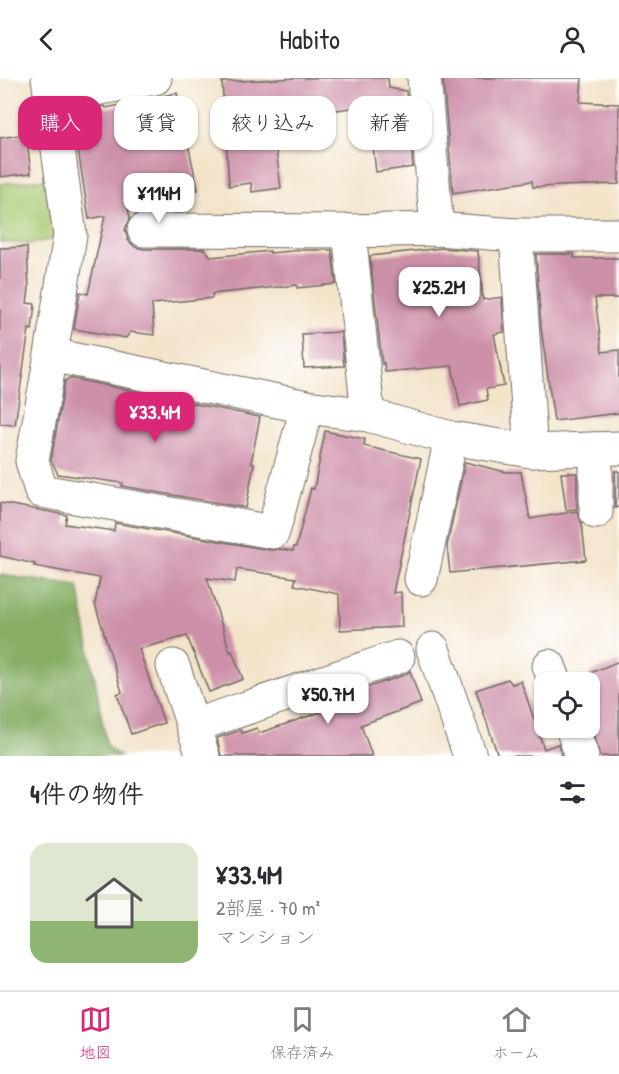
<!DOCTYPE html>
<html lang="ja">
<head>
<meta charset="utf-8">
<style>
  :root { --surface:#fff; --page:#f7f7f7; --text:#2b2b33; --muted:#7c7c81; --line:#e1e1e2; --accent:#db2777 }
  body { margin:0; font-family:"Patrick Hand","Klee One",sans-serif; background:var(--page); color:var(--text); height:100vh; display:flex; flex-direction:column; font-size:22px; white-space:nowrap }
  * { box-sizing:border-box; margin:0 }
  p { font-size:20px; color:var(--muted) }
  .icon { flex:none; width:33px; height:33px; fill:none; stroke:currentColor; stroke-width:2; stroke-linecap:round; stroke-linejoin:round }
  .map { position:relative; height:678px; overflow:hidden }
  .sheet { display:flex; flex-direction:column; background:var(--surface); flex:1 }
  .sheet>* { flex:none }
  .banner { position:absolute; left:18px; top:18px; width:584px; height:54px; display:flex; gap:12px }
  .controls { position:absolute; left:534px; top:594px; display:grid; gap:12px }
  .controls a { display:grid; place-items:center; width:66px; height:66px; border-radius:12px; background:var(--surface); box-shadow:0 2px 4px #0004; font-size:30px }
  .price { position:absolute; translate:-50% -51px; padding:0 14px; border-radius:12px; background:#fff; color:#222; font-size:20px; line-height:39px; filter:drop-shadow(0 2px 3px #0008) }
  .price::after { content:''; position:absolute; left:50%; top:36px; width:18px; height:14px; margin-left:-9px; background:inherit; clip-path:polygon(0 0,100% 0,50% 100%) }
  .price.selected { background:var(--accent); color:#fff }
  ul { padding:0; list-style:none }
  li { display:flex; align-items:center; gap:18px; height:150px; padding:0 30px }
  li+li { border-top:2px solid var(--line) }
  li span { display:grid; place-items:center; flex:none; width:168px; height:120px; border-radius:18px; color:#555 }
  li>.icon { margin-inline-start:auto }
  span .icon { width:72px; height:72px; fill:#fffc; stroke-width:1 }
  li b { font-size:26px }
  h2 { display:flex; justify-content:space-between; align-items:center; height:72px; padding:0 30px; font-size:26px }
  .tag { padding:0 21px; border-radius:18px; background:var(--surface); box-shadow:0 2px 4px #0004; font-size:21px; line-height:54px }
  .tag.selected { background:var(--accent); color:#fff }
  header { display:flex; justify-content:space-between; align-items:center; height:78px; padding:0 30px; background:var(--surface); font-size:27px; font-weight:600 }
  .tab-bar { display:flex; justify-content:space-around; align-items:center; height:84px; border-top:2px solid var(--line); background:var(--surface); font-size:16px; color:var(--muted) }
  .tab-bar a { display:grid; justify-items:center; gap:3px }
  .tab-bar .selected { color:var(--accent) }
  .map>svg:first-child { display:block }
  .green { fill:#a9ca73; stroke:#6a7a4f; stroke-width:1.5 }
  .forest { fill:#86ae65; stroke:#586c48; stroke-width:1.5 }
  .building { fill:#cd90a9 }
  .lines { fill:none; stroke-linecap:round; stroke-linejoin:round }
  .minor-casing { stroke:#716b62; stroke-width:35 }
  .minor { stroke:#fff; stroke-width:33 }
</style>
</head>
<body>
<header><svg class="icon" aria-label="back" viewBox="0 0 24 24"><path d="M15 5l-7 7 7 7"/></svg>Habito<svg class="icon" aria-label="person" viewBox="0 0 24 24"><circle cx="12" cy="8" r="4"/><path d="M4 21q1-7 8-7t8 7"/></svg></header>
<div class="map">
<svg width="619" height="678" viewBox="0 0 619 678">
  <rect width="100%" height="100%" fill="#fff"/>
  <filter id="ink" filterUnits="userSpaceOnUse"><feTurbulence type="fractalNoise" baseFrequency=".0167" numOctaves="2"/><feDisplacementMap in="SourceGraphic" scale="12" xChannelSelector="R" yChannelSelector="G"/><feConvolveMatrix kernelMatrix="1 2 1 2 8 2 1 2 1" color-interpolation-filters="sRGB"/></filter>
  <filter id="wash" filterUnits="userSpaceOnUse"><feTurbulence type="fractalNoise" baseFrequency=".008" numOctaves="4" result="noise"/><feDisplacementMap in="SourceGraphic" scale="24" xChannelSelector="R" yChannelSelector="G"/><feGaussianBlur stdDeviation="1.35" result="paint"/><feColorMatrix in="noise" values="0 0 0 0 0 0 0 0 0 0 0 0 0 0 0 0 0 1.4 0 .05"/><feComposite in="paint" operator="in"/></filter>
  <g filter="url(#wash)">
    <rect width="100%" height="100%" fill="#f3e3c9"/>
    <path class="green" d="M56 100 63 159 30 166 0 164V106Z"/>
    <path class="forest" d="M0 497 78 508 107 669 120 678H0Z"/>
    <g id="blocks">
      <g class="building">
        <path d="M298 0H388L389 10 406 13 413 89 376 94 371 51 360 52 358 29 272 41 281 110 252 114 251 105 229 108 222 4Z"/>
        <path d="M443 0H582L580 24 619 26V106L533 109 532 103 453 115Z"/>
        <path d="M177 15 198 112 127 123 130 141 125 151 128 162 135 169 144 171H205L211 179 270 173V175L303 172H332L336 206 297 210V207L212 216V220L152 226 154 257 130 254 126 260 74 251 80 214 88 216 105 138 89 141 72 34 105 28 106 30Z"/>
        <path d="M26 56 31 95 0 99V60Z"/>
        <path d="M27 169 29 211 27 225 35 226 32 252 29 251 15 347 0 346V170Z"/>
        <path d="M442 170 478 173 483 222 502 219 504 254 494 256 504 308 486 311 488 322 460 328 452 288 385 294 384 285 382 286 370 178Z"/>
        <path d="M536 176H574V180H619V220H595L602 274 619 272V335L554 343 541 249Z"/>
        <path d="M341 254 344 288 304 290 302 256Z"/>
        <path d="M69 300 260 339 251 385 254 386 246 430 122 408 123 405 58 396 51 382 65 303Z"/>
        <path d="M325 353 365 361 364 368 421 381 393 515 401 514 402 549 340 552 339 516 294 507 296 500 237 491 235 504 207 500 230 574 232 573 243 601 209 614 187 558 139 571 164 645 131 656 117 616 122 614 95 526 100 500 34 488 35 486 0 478V425L67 437 65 446 114 453 115 445 270 472 280 471 293 473 294 469H296L311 410 314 411Z"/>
        <path d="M465 384 506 394H521L530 441 577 433 582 446 586 482 450 495 447 468Z"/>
        <path d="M615 393H619V429L615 430Z"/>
        <path d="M561 395H577V431L566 432Z"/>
        <path d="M619 583V678H600L590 643V595Z"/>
        <path d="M410 593 421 625 361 647 372 678H221L217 660 241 652 242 655 257 650 259 655 321 634 318 626 404 597Z"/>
        <path d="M508 601 512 606 521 603 544 671 558 666 562 678H498L476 612Z"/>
      </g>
    </g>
  </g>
  <g filter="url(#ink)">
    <use href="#blocks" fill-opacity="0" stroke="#716b62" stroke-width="1.5"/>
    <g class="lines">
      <g class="minor-casing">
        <g id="minor">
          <path d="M48 0 70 157 51 277"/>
          <path d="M424 0 437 151"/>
          <path d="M52 19 155 0"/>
          <path d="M144 152 349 153 437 151 516 157H619"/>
          <path d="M349 153 368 337"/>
          <path d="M516 157 531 373"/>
          <path d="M307 329 273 454 41 413 32 383 51 277 307 329 368 337 451 360 531 373 619 370"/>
          <path d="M596 371V434"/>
          <path d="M421 501 451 360"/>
          <path d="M433 571 470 678"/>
          <path d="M173 588 203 678"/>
          <path d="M549 588 555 604"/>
          <path d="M193 648 398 579"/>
          <path d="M572 650 582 678"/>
        </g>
      </g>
      <use href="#minor" class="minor"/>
    </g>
  </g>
</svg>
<div class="controls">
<a><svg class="icon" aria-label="locate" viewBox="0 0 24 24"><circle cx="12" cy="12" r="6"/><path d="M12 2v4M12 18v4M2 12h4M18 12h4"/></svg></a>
</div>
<b class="price" style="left:159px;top:146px">¥114M</b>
<b class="price" style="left:439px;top:240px">¥25.2M</b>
<b class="price selected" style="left:155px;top:365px">¥33.4M</b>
<b class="price" style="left:328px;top:647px">¥50.7M</b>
<div class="banner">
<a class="tag selected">購入</a>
<a class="tag">賃貸</a>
<a class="tag">絞り込み</a>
<a class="tag">新着</a>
</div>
</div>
<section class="sheet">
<h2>4件の物件<svg class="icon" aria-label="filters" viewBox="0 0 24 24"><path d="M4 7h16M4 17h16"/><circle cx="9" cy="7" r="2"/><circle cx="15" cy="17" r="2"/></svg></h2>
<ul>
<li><span style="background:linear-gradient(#dfe7d0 65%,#8fb573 0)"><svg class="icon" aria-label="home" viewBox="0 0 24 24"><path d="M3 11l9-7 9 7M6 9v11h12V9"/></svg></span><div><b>¥33.4M</b><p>2部屋 · 70 m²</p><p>マンション</p></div></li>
</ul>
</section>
<nav class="tab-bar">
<a class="selected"><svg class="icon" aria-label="map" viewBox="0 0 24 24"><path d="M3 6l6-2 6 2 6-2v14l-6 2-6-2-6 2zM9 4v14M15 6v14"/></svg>地図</a>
<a><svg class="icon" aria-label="saved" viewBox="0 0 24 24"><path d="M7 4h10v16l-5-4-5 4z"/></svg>保存済み</a>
<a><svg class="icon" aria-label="home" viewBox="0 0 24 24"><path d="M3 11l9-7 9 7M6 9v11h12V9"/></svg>ホーム</a>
</nav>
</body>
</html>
